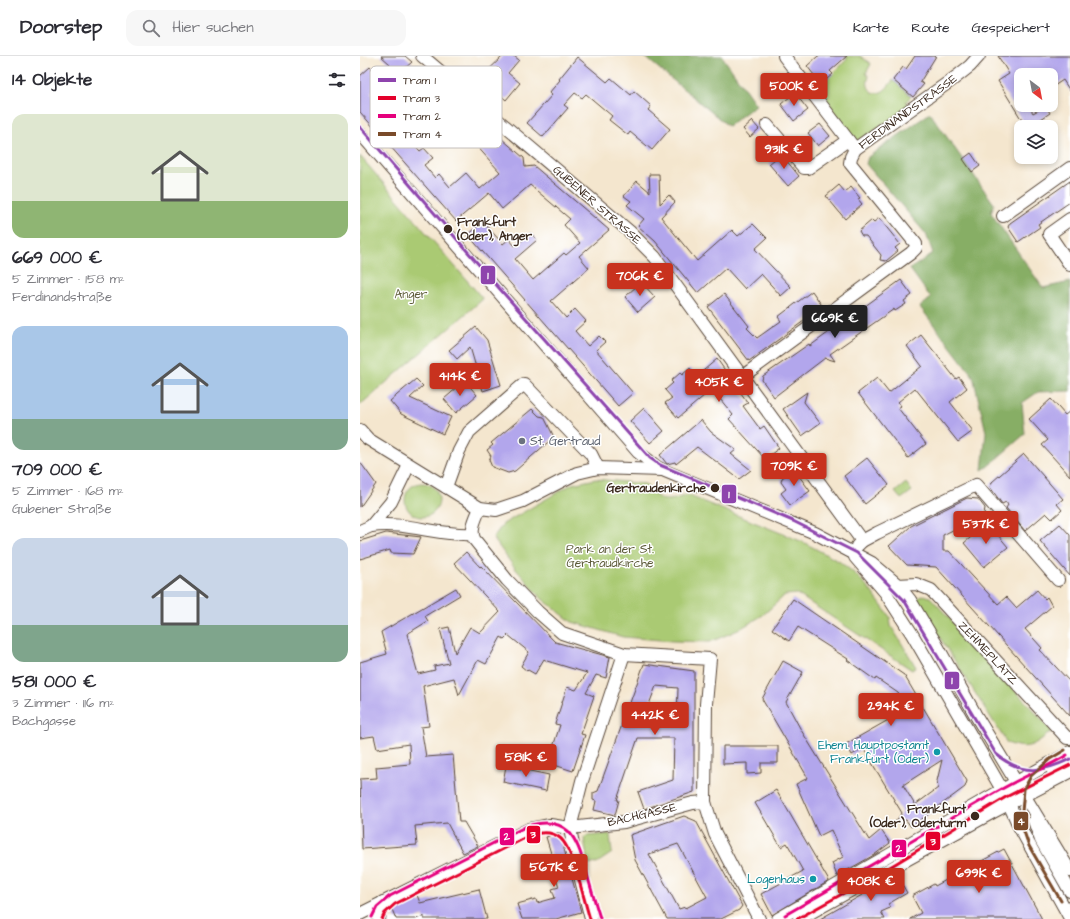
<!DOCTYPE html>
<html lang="de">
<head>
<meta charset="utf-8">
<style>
  :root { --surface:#fff; --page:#f7f7f7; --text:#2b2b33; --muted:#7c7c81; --line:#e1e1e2; --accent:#c8321e }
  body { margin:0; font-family:"Architects Daughter",sans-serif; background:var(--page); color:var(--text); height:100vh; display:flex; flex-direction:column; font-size:15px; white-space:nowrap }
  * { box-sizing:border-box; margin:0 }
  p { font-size:13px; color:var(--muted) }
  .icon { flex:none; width:22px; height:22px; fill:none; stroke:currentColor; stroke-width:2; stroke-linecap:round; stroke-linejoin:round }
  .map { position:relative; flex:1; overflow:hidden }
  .details { display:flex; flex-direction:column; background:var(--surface); width:360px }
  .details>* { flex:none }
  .needle { width:26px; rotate:148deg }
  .controls { position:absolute; left:654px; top:12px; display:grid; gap:8px }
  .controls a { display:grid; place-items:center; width:44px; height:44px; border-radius:8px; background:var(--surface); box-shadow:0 2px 6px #0003; font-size:20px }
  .price { position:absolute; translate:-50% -34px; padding:0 9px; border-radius:4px; background:var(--accent); color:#fff; font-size:13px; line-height:26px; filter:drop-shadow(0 1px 2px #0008) }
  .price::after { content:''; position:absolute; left:50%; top:24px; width:12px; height:9px; margin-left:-6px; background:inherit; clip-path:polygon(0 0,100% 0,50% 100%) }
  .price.current { background:#222; color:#fff }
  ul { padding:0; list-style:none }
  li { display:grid; align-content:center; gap:8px; height:212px; padding:0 12px }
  li span { display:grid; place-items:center; height:124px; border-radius:12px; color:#555 }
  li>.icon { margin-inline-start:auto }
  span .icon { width:72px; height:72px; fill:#fffc; stroke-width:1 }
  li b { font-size:17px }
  h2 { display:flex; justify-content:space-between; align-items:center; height:48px; padding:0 12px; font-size:17px }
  header { display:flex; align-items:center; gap:24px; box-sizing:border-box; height:56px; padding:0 20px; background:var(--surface); border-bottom:1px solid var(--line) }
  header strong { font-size:19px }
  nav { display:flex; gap:22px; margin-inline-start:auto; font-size:14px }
  .search { width:280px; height:36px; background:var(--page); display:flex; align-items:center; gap:10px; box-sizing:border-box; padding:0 14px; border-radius:12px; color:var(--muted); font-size:15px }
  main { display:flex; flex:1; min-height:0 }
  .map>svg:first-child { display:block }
  .green { fill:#aaca73; stroke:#727a48 }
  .forest { fill:#87ae65; stroke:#616c42 }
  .building { fill:#b2a6ec; fill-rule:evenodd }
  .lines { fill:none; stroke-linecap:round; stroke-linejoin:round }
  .minor-casing { stroke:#574638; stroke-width:14 }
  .minor { stroke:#fff; stroke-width:12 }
  .tram-1-casing { stroke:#fff; stroke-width:6 }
  .tram-2-casing { stroke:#fff; stroke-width:6 }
  .tram-3-casing { stroke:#fff; stroke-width:6 }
  .tram-4-casing { stroke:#fff; stroke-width:6 }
  .tram-1 { stroke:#8e44ad; stroke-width:3 }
  .tram-2 { stroke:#e4002b; stroke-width:3 }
  .tram-3 { stroke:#e5007d; stroke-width:3 }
  .tram-4 { stroke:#7a4b2a; stroke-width:3 }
  .stop-dot { fill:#3b2a1e; stroke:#fff; stroke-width:1.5 }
  .worship-dot { fill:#6b7280; stroke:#fff; stroke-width:1.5 }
  .culture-dot { fill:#0f9aa8; stroke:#fff; stroke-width:1.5 }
  .labels { text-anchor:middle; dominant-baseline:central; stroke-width:3; stroke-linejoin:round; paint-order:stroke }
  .street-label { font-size:12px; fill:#3b2a1e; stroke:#fff }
  .stop-label { font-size:12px; font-weight:bold; fill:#3b2a1e; stroke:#fff; text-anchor:end }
  .park-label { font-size:12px; fill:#5c5a38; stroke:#fff }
  .worship-label { font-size:12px; fill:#5b616d; stroke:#fff; text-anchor:start }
  .culture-label { font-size:12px; fill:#0d838f; stroke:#fff; text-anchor:end }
  .key { fill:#fff; stroke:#c4bfbc; stroke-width:1 }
  .key-label { font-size:11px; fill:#3b2a1e }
  .line-badge { stroke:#fff; stroke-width:1.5 }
  .badge-label { font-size:11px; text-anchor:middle; font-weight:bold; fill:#fff }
</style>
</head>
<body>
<header>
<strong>Doorstep</strong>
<div class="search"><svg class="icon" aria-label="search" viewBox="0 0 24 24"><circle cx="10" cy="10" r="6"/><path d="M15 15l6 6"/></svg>Hier suchen</div>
<nav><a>Karte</a><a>Route</a><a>Gespeichert</a></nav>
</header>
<main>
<section class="details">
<h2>14 Objekte<svg class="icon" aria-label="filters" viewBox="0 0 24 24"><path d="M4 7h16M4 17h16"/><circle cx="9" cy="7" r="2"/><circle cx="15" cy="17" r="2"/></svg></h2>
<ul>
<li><span style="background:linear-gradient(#dfe7d0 70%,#8fb573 0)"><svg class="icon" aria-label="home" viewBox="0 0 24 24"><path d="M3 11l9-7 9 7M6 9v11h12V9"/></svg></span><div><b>669 000 €</b><p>5 Zimmer · 158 m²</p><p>Ferdinandstraße</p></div></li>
<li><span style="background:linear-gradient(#a9c7e8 75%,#7fa58c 0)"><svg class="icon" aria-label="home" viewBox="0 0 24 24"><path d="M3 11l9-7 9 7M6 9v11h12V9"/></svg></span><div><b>709 000 €</b><p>5 Zimmer · 168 m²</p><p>Gubener Straße</p></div></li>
<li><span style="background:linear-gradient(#c9d6e8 70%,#7fa58c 0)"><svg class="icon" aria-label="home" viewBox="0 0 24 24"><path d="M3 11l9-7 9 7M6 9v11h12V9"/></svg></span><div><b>581 000 €</b><p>3 Zimmer · 116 m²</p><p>Bachgasse</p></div></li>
</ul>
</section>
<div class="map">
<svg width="710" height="863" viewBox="0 0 710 863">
  <rect width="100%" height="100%" fill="#fff"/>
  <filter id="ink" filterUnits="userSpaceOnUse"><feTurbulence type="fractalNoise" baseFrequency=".025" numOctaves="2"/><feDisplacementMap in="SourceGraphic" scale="8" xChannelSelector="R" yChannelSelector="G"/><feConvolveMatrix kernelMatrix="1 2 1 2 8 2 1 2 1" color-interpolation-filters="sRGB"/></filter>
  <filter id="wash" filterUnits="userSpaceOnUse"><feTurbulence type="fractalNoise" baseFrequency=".012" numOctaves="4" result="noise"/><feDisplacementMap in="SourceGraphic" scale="16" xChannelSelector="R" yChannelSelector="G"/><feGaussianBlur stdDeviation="0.9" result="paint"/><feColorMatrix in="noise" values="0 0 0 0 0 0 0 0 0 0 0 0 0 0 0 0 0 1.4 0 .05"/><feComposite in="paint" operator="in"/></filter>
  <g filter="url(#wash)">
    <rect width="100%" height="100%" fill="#f4e6ce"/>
    <g class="green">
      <path d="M486 0H500L511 8 506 17 509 21C505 28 510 41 521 36 526 34 529 29 533 24L551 40 546 46 549 49 495 89 453 33 473 18 487 3Z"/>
      <path d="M0 100 123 243 0 349Z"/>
      <path d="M236 423 285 428C301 447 304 447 327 439L443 486 480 506 493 516 508 531 530 561 531 570 556 611 552 614 437 538 425 539 403 559 378 574 350 586 313 585 263 581 212 566 181 542 154 511 133 482 143 468 212 428Z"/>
      <circle cx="62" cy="444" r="17"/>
      <path d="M546 427 552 435 541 443 535 436Z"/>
      <path d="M564 539 570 541 692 675C674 689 669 695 647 687L558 547 557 542Z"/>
      <path d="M250 778 252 797 237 807 228 809 224 782 226 780Z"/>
    </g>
    <g class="forest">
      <path d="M284 0H362L396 49 368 70Z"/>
      <path d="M570 57 634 148 631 157 683 232 710 226V335L678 336 662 347 665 378 627 411 622 414 626 376 613 320 560 251 571 242 550 213 573 197 566 178 506 108 508 101Z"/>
    </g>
    <g id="blocks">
      <g class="building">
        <path d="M21 0H45L52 6 34 22 31 19 11 37 25 55 61 26 66 32 75 25 164 102 165 111 174 110 249 174 219 200 229 212 191 245 206 262 215 253 226 265 215 275 228 290 239 280 245 286 236 294 273 337 258 350 108 179 123 166 143 188 149 183 155 190 171 177 177 184 155 203 173 224 204 197 206 199 220 187 204 169 210 163 170 129 142 153 129 137 96 165 0 56V20L10 11 18 20 30 8ZM59 39 93 67 95 65 119 83 114 87 140 116 120 133 106 117 90 131 79 118 75 122 64 109 73 102 64 92 60 95 31 63Z"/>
        <path d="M143 0H154L159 4 148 17 160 27 146 44 120 22Z"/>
        <path d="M458 0H487L470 15 473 18 461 28 447 10Z"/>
        <path d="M555 0H576L560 26 564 28 553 41 533 24 543 11 546 13Z"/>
        <path d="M638 0H710V35L703 24 691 32V19H661V49H668L673 57 686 50 690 57 678 65 681 71H666L638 25 649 18Z"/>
        <path d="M217 1 247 26 251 22 271 39 274 35 291 50 288 54 310 73 292 94 270 76 268 79 249 64 252 60 226 38 222 42 215 37 204 49 208 52 183 81 167 67 192 39 189 37 200 24 199 23Z"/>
        <path d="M435 37 448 54 434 65 421 48Z"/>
        <path d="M392 65 399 73 390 81 383 73Z"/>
        <path d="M460 68 470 80 458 90 448 77Z"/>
        <path d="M413 87 419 94 414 98 408 91Z"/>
        <path d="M611 97 620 110 612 116 603 103Z"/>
        <path d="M421 98 439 120 428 130 409 108Z"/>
        <path d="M289 118H299L300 148 309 139 315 146 301 161 337 205 372 174 378 180 393 168 407 182 395 193 431 231 421 240 401 218 385 233 366 212 338 237 295 185 278 170 284 163 267 149 271 145 264 140 277 125 290 136Z"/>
        <path d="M710 125V146L678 168 680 171 658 186 648 171 650 167Z"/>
        <path d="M479 129 485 136 491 131 500 142 498 143 502 148 485 163 466 140Z"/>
        <path d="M519 162 540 188 535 192 538 195 526 205 520 204 521 199 506 180H502L499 175 512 164 514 166Z"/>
        <path d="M541 224 552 239 544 245 546 248 535 255 534 253 470 298 475 305 465 302 414 341 402 324 403 320 449 288 450 290Z"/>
        <path d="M281 226 295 241 278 256 265 241Z"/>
        <path d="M452 235 463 251 389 305 348 251 364 238 389 270 387 272 397 282 421 265 418 261Z"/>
        <path d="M116 271 127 284 141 329 123 335 110 291 97 303 89 294Z"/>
        <path d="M561 279 596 323 599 321 607 332 590 346 613 375 598 386 555 332 538 346 541 350 538 352 566 388 548 402 498 337 517 322 529 337 562 310 547 290Z"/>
        <path d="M357 303 388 347 383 350 400 373 404 370 419 392 405 403 369 363 373 359 352 333 318 362 305 347 312 342 305 334 313 327 311 325 320 317 322 319 330 312 337 320Z"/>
        <path d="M56 323 63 330 50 342 91 361 83 378 41 358 30 345Z"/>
        <path d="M105 325 117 339 96 357 84 343Z"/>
        <path d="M447 336 444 346 460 367 442 380 423 353Z"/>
        <path d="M691 343 705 359 710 355V420L682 389 688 384 669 363Z"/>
        <path d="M284 352 304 375 290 387 270 365Z"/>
        <path d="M172 353 179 360 184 361 194 381 155 415 148 417 132 411 129 404 131 400 127 394 133 389 131 387Z"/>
        <path d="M341 364 351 376 376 394 371 398 391 414 379 423 337 391 316 408 315 406 307 408 300 399Z"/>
        <path d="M664 398 703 443 697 448 702 454 692 463 686 457 665 475 646 452 648 449 646 446 642 448 630 431 632 426Z"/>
        <path d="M507 402 529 429 505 448 484 420Z"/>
        <path d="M0 406 16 428 0 451Z"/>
        <path d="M434 413 450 435 430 449 421 437 426 433 421 426 422 422Z"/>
        <path d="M607 442 618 443 625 452 624 458 583 479V495H589L638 548 646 541 656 552 677 534 685 543 687 541 692 550 665 573 682 592 680 594 710 626V660L576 511 547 509 529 490 551 470Z"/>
        <path d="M628 467 648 491 624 511 604 487Z"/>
        <path d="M700 468 710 479V520L680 485Z"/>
        <path d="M26 477 61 481 53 498 31 497 30 494 0 503V485Z"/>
        <path d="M106 496 120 511 121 510 195 586 250 601 246 622 236 619 226 637 234 640 221 678 225 679 213 715 188 707 200 669 195 668 207 631 216 634 227 617 187 605 184 603 175 618 168 614 167 615 161 610 169 596 148 579 144 583 141 581 126 608 118 604 99 639 94 622 63 630 69 670 61 671 66 701 93 699 99 766H104L118 790 103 797 87 767 55 770 57 789 2 793 0 723 17 722 16 711 50 708 49 688 17 693 14 680 0 682V606L27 598 21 576 96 532 100 539 65 560 68 565 47 578 58 618 75 614 74 610 89 607 80 573 89 571 95 597 110 571 120 577 140 556 94 507Z"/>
        <path d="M433 543 544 619 607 725 605 731 551 771 546 764 535 766 542 757 503 692 492 699 486 688 539 658 537 654 546 648 538 637 516 622 515 624 487 604 488 603 438 571 429 585 412 573ZM582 704 577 725 578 732 555 749 543 729Z"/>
        <path d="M423 605 443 616 426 646 441 674 509 784 521 774 530 787 514 799 477 820 472 807 483 801 471 774 459 780 436 728 448 722 402 643Z"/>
        <path d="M284 608 334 615V736L284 753 278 736 313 724 314 682H278L257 744H259L255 759 234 754 236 745 233 744V737L238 735ZM296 630 318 632 317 667H282Z"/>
        <path d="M363 690H418V707H401V717L387 718V707L363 708Z"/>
        <path d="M146 710 189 719 186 735 143 726Z"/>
        <path d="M416 734 469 825 412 859 401 838 443 815 427 787 421 791 395 747Z"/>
        <path d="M324 760 336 765 382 850 379 854 361 863H307L275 804 270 779ZM318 788 347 841 326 852 325 851 319 853 289 798Z"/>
        <path d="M196 778H200L221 856 196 863H162L157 848 176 843 177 847 195 842 192 833 199 831 194 815 179 819 176 808 193 804 186 781Z"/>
        <path d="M644 793 682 863H550L561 857 552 840 574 828 575 830Z"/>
        <path d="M537 819 547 837 528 848 530 852 521 856 525 863H460Z"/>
        <path d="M119 833 127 863H64V860L56 863H36L31 851 57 839 60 847Z"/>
      </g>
    </g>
  </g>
  <g filter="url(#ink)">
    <use href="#blocks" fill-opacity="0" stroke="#574638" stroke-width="1"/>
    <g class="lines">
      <g class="minor-casing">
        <g id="minor">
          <path d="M62 0 269 175 295 201 502 485"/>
          <path d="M424 0 495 93"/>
          <path d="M407 69 444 112H448L488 84"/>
          <path d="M0 77 278 396 297 411 305 415 455 477 512 507 538 529 550 544 575 586 615 658 710 815"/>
          <path d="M643 160 710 112"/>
          <path d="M710 163 689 178 710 209"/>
          <path d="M383 320 551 197 556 192V188L490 107 491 101 495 93 596 21 610 10 619 0"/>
          <path d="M0 374 8 383 120 452 136 454 163 445 217 417 238 412 302 414"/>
          <path d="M86 431 99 395 109 376 164 328 231 398 238 412"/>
          <path d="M120 452C116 462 110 472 114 483L147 524 178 556 202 577 264 598 350 603 346 648 345 746 355 778 399 863"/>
          <path d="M11 470C45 465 78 480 112 478"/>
          <path d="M0 475 11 470 31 446 49 409"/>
          <path d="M497 490 502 485 517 477 616 429 698 524"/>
          <path d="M495 501 525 536 552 578 644 737 660 772 710 862"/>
          <path d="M538 529 556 528 571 534 707 682H710"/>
          <path d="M693 715 710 706"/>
          <path d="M674 765 681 784 710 835"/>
          <path d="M0 858 169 773 190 769 210 772 264 766 333 747 345 746"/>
          <path d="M19 863 23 846"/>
          <path d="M231 863 215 800 210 772 222 725 264 598"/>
          <path d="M418 863 628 742 710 696"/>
          <path d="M439 863 633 756 710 716"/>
        </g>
      </g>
      <use href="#minor" class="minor"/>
      <g class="tram-1-casing">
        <path id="tram-1" d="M0 71 139 232 290 402 300 409 433 465 497 497 544 544 636 698C661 719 682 717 710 703"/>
      </g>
      <g class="tram-2-casing">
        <g id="tram-2">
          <path d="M22 863 25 857 35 848 171 779C181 776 192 775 200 782 213 792 224 845 230 863"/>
          <path d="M437 863 520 817 646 741 710 709"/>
        </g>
      </g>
      <g class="tram-3-casing">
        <g id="tram-3">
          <path d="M425 859C497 818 568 775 640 734 662 721 686 712 707 699"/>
          <path d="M12 861 17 851 30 840 167 770C208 758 216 781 226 814 230 830 235 846 240 862"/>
        </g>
      </g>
      <g class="tram-4-casing">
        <path id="tram-4" d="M701 845 669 790 661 767 664 733 671 720 690 703 705 694"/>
      </g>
      <use href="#tram-1" class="tram-1"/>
      <use href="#tram-2" class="tram-2"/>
      <use href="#tram-3" class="tram-3"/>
      <use href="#tram-4" class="tram-4"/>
    </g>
  </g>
  <g class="stop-dot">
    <circle cx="88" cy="173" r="5"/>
    <circle cx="355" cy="432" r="5"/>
    <circle cx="615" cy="760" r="5"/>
  </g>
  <circle class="worship-dot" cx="162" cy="385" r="4"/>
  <g class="culture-dot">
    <circle cx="577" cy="696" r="4"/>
    <circle cx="453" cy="823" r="4"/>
  </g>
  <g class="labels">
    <g class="street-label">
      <text transform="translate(548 56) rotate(-36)">FERDINANDSTRASSE</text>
      <text transform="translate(237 149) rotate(41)">GUBENER STRASSE</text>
      <text transform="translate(628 597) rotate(47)">ZEHMEPLATZ</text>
      <text transform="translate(282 759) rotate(-13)">BACHGASSE</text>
    </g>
    <g class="stop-label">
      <text x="97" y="166" text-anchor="start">Frankfurt<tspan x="97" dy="14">(Oder), Anger</tspan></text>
      <text x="346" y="432">Gertraudenkirche</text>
      <text x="606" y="753">Frankfurt<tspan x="606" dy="14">(Oder), Oderturm</tspan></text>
    </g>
    <g class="park-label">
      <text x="51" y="238">Anger</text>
      <text x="250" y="493">Park an der St.<tspan x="250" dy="14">Gertraudkirche</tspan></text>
    </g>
    <g class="worship-label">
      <text x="170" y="385">St. Gertraud</text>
    </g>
    <g class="culture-label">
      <text x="569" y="689">Ehem. Hauptpostamt<tspan x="569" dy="14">Frankfurt (Oder)</tspan></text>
      <text x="445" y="823">Logenhaus</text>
    </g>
  </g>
  <rect x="10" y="10" width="132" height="82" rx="6" class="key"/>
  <rect x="18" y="22" width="18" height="4" fill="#8e44ad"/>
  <rect x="18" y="40" width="18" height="4" fill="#e4002b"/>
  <rect x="18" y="58" width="18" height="4" fill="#e5007d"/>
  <rect x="18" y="76" width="18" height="4" fill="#7a4b2a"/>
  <g class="key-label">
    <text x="43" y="28">Tram 1</text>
    <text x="43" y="46">Tram 3</text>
    <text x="43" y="64">Tram 2</text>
    <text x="43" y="82">Tram 4</text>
  </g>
  <g class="line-badge">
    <rect x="120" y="209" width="16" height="20" rx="4" fill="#8e44ad"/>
    <rect x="361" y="428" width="16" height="20" rx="4" fill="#8e44ad"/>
    <rect x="584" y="615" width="16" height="19" rx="4" fill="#8e44ad"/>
    <rect x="653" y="755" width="16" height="20" rx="4" fill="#7a4b2a"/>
    <rect x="166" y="769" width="15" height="19" rx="4" fill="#e4002b"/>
    <rect x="139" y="771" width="16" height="19" rx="4" fill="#e5007d"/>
    <rect x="565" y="775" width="16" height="20" rx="4" fill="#e4002b"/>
    <rect x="531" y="783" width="16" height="19" rx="4" fill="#e5007d"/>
  </g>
  <g class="badge-label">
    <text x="128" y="223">1</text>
    <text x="369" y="442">1</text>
    <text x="592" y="628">1</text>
    <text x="661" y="769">4</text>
    <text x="173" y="782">3</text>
    <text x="147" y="784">2</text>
    <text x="573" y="789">3</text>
    <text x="539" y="796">2</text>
  </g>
</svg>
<div class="controls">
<a><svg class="needle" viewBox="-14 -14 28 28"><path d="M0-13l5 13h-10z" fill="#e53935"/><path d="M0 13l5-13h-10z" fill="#7c7c81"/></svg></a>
<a><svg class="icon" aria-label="layers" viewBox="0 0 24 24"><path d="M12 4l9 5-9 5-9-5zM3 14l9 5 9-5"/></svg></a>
</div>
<b class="price" style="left:434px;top:51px">500K €</b>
<b class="price" style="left:424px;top:114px">931K €</b>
<b class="price" style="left:280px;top:241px">706K €</b>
<b class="price current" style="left:475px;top:283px">669K €</b>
<b class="price" style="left:100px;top:341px">414K €</b>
<b class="price" style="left:359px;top:347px">405K €</b>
<b class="price" style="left:434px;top:431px">709K €</b>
<b class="price" style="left:626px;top:489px">537K €</b>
<b class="price" style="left:531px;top:671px">294K €</b>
<b class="price" style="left:295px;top:680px">442K €</b>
<b class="price" style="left:166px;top:722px">581K €</b>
<b class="price" style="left:194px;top:832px">567K €</b>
<b class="price" style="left:619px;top:838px">699K €</b>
<b class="price" style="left:511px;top:846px">408K €</b>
</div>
</main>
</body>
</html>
